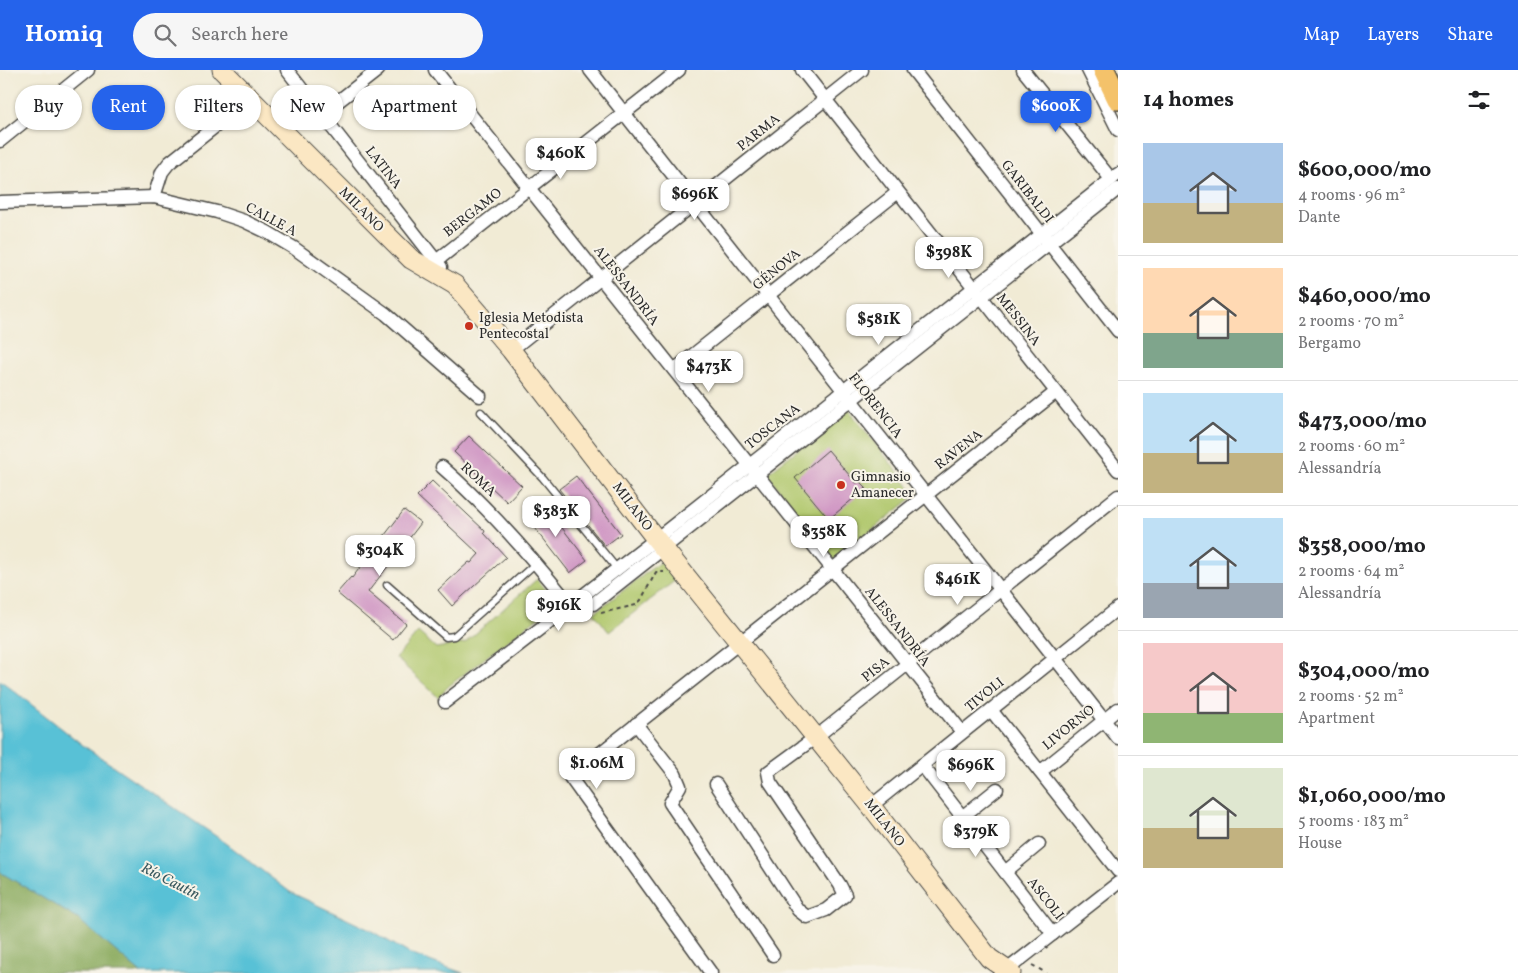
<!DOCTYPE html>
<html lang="en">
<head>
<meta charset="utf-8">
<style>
  :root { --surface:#fff; --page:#f6f6f6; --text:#202124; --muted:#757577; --line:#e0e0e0; --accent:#2563eb }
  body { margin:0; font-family:Vollkorn,serif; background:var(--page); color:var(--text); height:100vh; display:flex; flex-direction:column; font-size:19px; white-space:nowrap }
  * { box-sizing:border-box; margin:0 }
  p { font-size:16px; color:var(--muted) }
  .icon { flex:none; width:28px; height:28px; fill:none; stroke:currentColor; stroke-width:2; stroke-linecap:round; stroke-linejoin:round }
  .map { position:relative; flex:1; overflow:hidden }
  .details { display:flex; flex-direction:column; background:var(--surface); width:400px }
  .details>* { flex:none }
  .top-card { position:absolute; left:15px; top:15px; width:475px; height:45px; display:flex; gap:10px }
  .price { position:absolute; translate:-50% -42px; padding:0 11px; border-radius:10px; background:#fff; color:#222; font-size:16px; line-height:32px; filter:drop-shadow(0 1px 2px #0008) }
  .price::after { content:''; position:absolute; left:50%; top:30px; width:15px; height:11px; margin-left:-8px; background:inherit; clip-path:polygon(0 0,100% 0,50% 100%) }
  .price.selected { background:var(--accent); color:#fff }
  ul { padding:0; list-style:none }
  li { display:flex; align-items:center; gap:15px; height:125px; padding:0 25px }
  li+li { border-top:1px solid var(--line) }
  li span { display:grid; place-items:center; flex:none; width:140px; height:100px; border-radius:0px; color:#555 }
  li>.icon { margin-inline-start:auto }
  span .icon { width:60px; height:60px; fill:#fffc; stroke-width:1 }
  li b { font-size:21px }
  h2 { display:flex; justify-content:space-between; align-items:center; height:60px; padding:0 25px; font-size:21px }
  .tag { padding:0 18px; border-radius:22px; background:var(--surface); box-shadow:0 1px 4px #0004; font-size:18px; line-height:45px }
  .tag.selected { background:var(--accent); color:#fff }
  header { display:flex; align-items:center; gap:30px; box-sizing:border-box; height:70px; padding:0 25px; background:var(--accent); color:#fff }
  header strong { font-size:24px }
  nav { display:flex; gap:28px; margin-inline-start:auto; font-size:18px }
  .search { width:350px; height:45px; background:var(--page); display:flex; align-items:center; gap:12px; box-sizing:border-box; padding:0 18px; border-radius:28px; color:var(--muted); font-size:19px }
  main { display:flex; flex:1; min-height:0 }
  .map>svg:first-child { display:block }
  .green { fill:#b1c86d; stroke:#6e7a4c }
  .forest { fill:#8cac60; stroke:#5c6c46 }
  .water { fill:#59c1d6; stroke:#427680 }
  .building { fill:#cf94c3 }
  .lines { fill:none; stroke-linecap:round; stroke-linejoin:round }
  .lane-casing { stroke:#494844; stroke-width:9 }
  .street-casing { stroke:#494844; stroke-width:15 }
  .secondary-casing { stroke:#494844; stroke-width:21 }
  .primary-casing { stroke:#494844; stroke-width:24 }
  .path { stroke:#494844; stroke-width:2; stroke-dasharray:4 4; stroke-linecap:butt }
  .lane { stroke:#fff; stroke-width:6 }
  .street { stroke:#fff; stroke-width:12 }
  .secondary { stroke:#fbe7c3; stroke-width:19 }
  .primary { stroke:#f4c26a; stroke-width:21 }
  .poi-dot { fill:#c8321e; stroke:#f7f3e8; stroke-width:2 }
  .labels { text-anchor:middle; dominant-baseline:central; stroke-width:4; stroke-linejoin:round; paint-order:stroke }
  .street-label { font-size:14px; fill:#2b2b2b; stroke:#f7f3e8 }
  .poi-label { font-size:14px; fill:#2b2b2b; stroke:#f7f3e8; text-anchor:start }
  .water-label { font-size:15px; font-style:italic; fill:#39585e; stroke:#f7f3e8 }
</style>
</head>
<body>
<header>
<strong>Homiq</strong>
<div class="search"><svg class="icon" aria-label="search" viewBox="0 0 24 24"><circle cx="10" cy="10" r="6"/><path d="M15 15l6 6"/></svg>Search here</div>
<nav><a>Map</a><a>Layers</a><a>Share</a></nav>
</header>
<main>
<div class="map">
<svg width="1118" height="903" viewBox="0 0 1118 903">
  <rect width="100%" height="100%" fill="#f7f3e8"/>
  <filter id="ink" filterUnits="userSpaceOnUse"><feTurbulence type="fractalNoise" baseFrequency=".02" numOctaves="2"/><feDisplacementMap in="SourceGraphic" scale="10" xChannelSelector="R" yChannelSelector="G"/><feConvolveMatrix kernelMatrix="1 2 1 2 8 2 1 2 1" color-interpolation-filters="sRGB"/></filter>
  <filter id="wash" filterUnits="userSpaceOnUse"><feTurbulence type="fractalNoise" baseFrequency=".0096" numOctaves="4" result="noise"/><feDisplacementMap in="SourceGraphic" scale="20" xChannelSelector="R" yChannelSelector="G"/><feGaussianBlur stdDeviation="1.12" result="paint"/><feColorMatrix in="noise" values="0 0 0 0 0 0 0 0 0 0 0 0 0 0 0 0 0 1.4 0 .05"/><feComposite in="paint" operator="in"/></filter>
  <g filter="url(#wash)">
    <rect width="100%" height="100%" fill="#f1ebd5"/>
    <g class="green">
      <path d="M848 339 916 425 834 490 767 404Z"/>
      <path d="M664 489 681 506 609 562 594 543Z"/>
      <path d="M537 509 554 530 553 536 450 615 438 627 396 588 418 562 436 578 465 573Z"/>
    </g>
    <path class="forest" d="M0 802 78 849 141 903H0Z"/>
    <path class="water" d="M0 610 84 676 226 773 290 822 370 860 410 884 463 903H141L78 849 0 802Z"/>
    <g id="blocks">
      <g class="building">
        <path d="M469 366 522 416 507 432 454 382Z"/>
        <path d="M828 380 856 413 859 411 866 418 829 449 795 408Z"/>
        <path d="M576 406 621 464 605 476 559 419Z"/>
        <path d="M432 411 485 461 484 463 506 487 452 536 438 520 469 492 471 493 479 484 417 426Z"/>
        <path d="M542 432 587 490 570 503 525 445Z"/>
        <path d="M404 440 421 453 368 522 406 554 393 570 337 523 351 507 352 508Z"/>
      </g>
    </g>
  </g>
  <g filter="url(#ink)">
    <use href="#blocks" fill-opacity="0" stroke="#494844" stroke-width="1"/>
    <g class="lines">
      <g class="lane-casing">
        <g id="lane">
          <path d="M481 342 543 408 618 500"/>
          <path d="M387 515 446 567 454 566 536 493"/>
        </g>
      </g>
      <g class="street-casing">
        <g id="street">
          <path d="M287 0 441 197"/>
          <path d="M435 0 962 662"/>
          <path d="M590 0 1118 668"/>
          <path d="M802 0 1118 400"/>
          <path d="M913 0 1118 261"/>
          <path d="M1023 0 1111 109"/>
          <path d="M1088 0 1118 60"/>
          <path d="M322 44 378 0"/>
          <path d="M0 71 88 0"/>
          <path d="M154 127 162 102 169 93 251 28"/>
          <path d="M0 132 154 127 217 142 244 151 267 162 294 178 386 244 480 326"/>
          <path d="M426 199 679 0"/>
          <path d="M511 280 862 0"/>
          <path d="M674 300 898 122"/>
          <path d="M442 397C490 439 531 486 571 536"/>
          <path d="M593 534 1118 119"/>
          <path d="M445 632 656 469 1118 104"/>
          <path d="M991 640 1118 801"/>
          <path d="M636 654 675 704 680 716 670 733 773 885"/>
          <path d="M922 695 1053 864"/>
          <path d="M1040 702 1118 639"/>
          <path d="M716 714 798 840 807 847 826 840 845 825 840 815 770 712 768 702 816 667 1118 426"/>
          <path d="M871 736 1118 538"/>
          <path d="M962 747 997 719"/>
          <path d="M1005 802 1039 774"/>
          <path d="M711 903 570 707 1056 322"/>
          <path d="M1003 903 1118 813"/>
        </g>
      </g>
      <g class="secondary-casing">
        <path id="secondary" d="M222 0 411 189 455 215 511 280 656 469 871 736 989 888 1011 903"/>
      </g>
      <g class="primary-casing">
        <path id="primary" d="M1104 0 1118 29"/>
      </g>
      <g class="path">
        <path d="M601 543 636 535 641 530 656 502H664"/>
        <path d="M1032 895 1046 903"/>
      </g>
      <use href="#lane" class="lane"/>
      <use href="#street" class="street"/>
      <use href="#secondary" class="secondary"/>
      <use href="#primary" class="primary"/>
    </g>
  </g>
  <g class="poi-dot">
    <circle cx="469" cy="256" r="5"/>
    <circle cx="841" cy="415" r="5"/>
  </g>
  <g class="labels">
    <g class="street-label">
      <text transform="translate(759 63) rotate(-39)">PARMA</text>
      <text transform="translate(383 98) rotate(52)">LATINA</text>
      <text transform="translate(1027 122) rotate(52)">GARIBALDI</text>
      <text transform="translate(361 140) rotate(45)">MILANO</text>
      <text transform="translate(473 143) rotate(-38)">BERGAMO</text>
      <text transform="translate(271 150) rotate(28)">CALLE A</text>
      <text transform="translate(777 200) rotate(-39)">GÉNOVA</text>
      <text transform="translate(626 216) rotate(52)">ALESSANDRÍA</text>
      <text transform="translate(1018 250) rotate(52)">MESSINA</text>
      <text transform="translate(875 336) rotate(52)">FLORENCIA</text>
      <text transform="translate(773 357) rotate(-38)">TOSCANA</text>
      <text transform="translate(959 380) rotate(-38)">RAVENA</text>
      <text transform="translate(478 410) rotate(43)">ROMA</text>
      <text transform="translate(632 437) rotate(53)">MILANO</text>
      <text transform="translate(897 557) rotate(52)">ALESSANDRÍA</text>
      <text transform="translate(876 600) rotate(-39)">PISA</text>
      <text transform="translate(985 625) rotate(-39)">TIVOLI</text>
      <text transform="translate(1069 658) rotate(-39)">LIVORNO</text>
      <text transform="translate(884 753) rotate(52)">MILANO</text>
      <text transform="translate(1045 829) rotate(52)">ASCOLI</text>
    </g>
    <g class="poi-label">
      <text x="479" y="248">Iglesia Metodista<tspan x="479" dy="16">Pentecostal</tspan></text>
      <text x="851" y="407">Gimnasio<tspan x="851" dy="16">Amanecer</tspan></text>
    </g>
    <g class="water-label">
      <text transform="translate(170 812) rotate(27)">Río Cautín</text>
    </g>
  </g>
</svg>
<b class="price selected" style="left:1056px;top:63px">$600K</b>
<b class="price" style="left:561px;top:110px">$460K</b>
<b class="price" style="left:695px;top:151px">$696K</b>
<b class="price" style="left:949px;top:209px">$398K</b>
<b class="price" style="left:879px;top:276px">$581K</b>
<b class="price" style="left:709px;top:323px">$473K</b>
<b class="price" style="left:556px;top:468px">$383K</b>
<b class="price" style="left:824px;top:488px">$358K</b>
<b class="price" style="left:380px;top:507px">$304K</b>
<b class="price" style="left:958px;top:536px">$461K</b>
<b class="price" style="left:559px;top:562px">$916K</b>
<b class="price" style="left:597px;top:720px">$1.06M</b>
<b class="price" style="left:971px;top:722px">$696K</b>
<b class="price" style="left:976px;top:788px">$379K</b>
<div class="top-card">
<a class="tag">Buy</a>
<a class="tag selected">Rent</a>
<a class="tag">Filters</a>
<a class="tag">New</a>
<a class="tag">Apartment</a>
</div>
</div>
<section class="details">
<h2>14 homes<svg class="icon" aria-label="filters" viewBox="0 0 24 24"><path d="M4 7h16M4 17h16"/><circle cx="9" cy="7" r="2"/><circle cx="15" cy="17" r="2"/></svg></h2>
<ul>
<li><span style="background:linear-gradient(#a9c7e8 60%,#c2b280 0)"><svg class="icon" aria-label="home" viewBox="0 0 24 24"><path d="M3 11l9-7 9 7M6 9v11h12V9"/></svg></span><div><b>$600,000/mo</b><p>4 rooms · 96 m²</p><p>Dante</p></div></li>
<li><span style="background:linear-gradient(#ffd9b3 65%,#7fa58c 0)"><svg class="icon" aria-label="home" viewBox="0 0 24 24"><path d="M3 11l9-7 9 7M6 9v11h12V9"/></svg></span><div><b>$460,000/mo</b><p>2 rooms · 70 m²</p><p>Bergamo</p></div></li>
<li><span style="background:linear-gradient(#bfe0f5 60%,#c2b280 0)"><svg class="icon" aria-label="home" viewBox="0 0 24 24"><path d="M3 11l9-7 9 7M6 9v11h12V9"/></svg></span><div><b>$473,000/mo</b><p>2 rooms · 60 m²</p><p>Alessandría</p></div></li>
<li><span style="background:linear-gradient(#bfe0f5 65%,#9aa5b1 0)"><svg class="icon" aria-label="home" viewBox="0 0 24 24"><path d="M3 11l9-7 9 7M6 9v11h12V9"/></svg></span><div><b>$358,000/mo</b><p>2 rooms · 64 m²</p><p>Alessandría</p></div></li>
<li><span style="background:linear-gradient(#f6c9c9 70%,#8fb573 0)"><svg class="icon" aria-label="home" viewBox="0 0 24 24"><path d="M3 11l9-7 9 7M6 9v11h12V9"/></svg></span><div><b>$304,000/mo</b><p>2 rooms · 52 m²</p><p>Apartment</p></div></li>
<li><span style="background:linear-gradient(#dfe7d0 60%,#c2b280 0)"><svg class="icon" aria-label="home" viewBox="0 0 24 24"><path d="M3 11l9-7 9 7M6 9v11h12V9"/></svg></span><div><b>$1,060,000/mo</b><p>5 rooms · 183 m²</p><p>House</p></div></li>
</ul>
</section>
</main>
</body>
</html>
